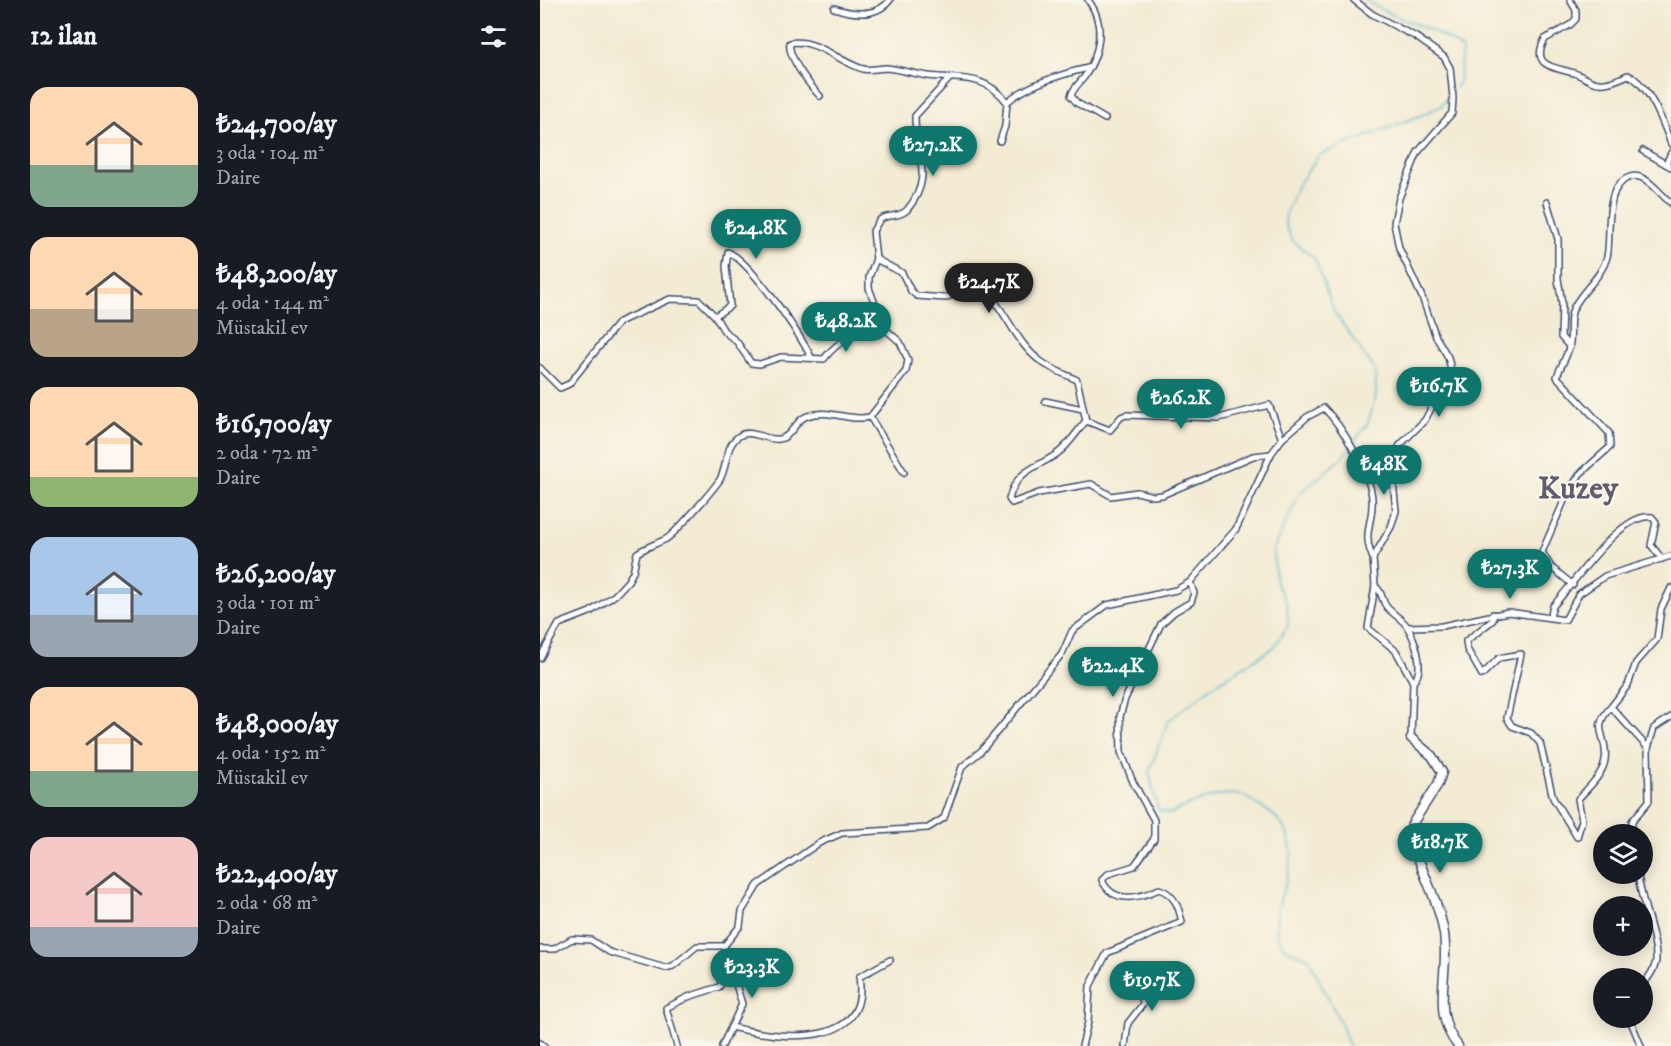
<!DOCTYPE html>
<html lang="tr">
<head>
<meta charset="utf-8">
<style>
  :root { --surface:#171b24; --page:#242831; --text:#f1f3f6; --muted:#9ea1a6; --accent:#0f766e }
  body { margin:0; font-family:"IM FELL DW Pica",serif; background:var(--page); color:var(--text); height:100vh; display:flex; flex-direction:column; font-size:22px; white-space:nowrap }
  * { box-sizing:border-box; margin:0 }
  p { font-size:20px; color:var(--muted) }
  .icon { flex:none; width:33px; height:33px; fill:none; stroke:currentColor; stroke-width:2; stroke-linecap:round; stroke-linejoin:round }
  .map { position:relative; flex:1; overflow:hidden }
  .details { display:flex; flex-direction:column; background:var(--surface); width:540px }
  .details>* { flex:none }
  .controls { position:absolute; left:1053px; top:824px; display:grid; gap:12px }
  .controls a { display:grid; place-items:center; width:60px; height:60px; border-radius:50%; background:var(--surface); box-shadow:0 3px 15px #0003; font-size:30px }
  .price { position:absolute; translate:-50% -51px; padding:0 14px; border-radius:21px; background:var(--accent); color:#fff; font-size:20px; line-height:39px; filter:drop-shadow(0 2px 3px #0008) }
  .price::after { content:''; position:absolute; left:50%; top:36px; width:18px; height:14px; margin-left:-9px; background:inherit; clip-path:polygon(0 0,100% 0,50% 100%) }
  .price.active { background:#222; color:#fff }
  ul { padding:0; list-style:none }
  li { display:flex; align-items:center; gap:18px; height:150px; padding:0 30px }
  li span { display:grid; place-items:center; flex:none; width:168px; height:120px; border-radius:18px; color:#555 }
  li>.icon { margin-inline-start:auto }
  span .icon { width:72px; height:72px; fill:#fffc; stroke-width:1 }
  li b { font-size:26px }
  h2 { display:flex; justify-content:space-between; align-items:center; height:72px; padding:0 30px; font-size:26px }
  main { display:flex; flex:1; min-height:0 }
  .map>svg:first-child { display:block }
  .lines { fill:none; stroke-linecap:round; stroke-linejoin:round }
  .stream { stroke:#50b8ce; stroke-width:1.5 }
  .street-casing { stroke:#3b4b70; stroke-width:8 }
  .secondary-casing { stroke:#3b4b70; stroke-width:11 }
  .street { stroke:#fff; stroke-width:5 }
  .secondary { stroke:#fff; stroke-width:8 }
  .labels { text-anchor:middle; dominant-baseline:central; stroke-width:4.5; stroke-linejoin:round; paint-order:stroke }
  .district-label { font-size:32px; font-weight:bold; fill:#5f5d6e; stroke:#fbf7ec }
</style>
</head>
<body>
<main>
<section class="details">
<h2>12 ilan<svg class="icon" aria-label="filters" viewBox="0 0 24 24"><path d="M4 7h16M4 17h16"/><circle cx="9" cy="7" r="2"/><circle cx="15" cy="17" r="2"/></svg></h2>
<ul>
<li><span style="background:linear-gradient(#ffd9b3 65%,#7fa58c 0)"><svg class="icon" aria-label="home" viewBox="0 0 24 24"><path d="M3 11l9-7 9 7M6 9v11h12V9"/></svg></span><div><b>₺24,700/ay</b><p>3 oda · 104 m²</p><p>Daire</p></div></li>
<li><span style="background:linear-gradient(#ffd9b3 60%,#b9a48a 0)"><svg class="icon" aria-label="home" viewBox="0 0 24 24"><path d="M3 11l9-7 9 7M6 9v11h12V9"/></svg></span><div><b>₺48,200/ay</b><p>4 oda · 144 m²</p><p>Müstakil ev</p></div></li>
<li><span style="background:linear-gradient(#ffd9b3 75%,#8fb573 0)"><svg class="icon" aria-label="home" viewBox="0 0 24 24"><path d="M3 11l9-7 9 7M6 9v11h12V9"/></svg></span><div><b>₺16,700/ay</b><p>2 oda · 72 m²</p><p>Daire</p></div></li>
<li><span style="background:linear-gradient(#a9c7e8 65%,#9aa5b1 0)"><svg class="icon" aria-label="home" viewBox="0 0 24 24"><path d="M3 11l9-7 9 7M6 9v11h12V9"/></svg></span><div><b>₺26,200/ay</b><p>3 oda · 101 m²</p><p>Daire</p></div></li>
<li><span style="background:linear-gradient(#ffd9b3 70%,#7fa58c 0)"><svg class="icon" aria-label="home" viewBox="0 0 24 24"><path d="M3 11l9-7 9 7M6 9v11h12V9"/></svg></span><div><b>₺48,000/ay</b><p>4 oda · 152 m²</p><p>Müstakil ev</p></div></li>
<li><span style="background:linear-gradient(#f6c9c9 75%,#9aa5b1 0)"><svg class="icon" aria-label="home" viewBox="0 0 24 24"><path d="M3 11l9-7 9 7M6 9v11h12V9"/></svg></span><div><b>₺22,400/ay</b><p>2 oda · 68 m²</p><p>Daire</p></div></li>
</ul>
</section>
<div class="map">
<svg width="1131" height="1046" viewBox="0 0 1131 1046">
  <rect width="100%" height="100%" fill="#fbf7ec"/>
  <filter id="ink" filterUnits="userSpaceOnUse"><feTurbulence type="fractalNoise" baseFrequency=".0167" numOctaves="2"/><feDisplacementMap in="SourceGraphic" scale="12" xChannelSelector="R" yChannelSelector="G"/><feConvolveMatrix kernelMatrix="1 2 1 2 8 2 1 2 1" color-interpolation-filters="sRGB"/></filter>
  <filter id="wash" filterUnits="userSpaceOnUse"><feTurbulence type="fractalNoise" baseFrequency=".008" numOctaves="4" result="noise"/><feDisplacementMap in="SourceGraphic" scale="24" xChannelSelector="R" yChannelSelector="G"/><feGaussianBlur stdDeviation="1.35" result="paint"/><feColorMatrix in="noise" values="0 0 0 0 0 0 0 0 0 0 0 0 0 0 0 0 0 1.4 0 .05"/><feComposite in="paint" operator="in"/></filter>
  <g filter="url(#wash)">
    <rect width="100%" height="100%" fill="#f3ebd3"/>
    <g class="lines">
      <g class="stream">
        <path d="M825 0C856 21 893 26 922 49L919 83 915 88"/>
        <path d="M813 443 828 423 836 396 835 370 794 312 775 259 752 240 745 224 746 213 756 188 779 155 884 114 901 106 910 94"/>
        <path d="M809 1046 801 1024 768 957C752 953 738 949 737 930 734 905 749 882 751 858 752 831 739 816 716 804 712 801 705 796 700 795 678 791 649 804 630 814L618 810 609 772 628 721 671 687 733 648 748 626 747 604 736 583 733 549 760 493 800 460 810 447"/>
      </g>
    </g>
  </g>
  <g filter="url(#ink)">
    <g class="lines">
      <g class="street-casing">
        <g id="street">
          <path d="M548 0C566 24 560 53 545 76 540 83 533 88 531 96L537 103 565 119"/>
          <path d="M814 0 832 14 876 37 904 57 910 68 913 98 912 113 878 152 859 198 854 223 859 248 882 297 896 337 908 357 911 370 885 420 860 445 851 463 856 511 851 527 833 558 835 586 828 628 856 651 873 682 871 738"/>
          <path d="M1030 0 1036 10V19L1030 25 1005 39C990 67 1014 67 1034 73 1044 76 1053 85 1065 83 1073 82 1081 78 1088 75 1108 83 1124 124 1131 144"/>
          <path d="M294 8C312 14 336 18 350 0"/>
          <path d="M280 96C270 86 247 56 250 43 276 38 299 62 323 69 331 71 339 68 346 68 360 69 374 74 388 76 420 80 444 73 467 102"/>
          <path d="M460 141 465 126 467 102C487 85 522 74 548 68"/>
          <path d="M1103 151 1131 167"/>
          <path d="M1126 164 1131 153"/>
          <path d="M1007 202 1018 239V279L1022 303 1021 337 1030 347"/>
          <path d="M336 259 362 273 371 291 377 296 405 298 431 286H440C465 306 474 341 499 360 510 369 525 374 537 380L546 421"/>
          <path d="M175 316 190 306 186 266 188 252C211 262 259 333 271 357"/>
          <path d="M0 368 20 388 29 384 79 322 130 299 159 300 175 316 184 331 197 342 211 363 220 364 241 357 284 359C299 338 320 332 344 328"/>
          <path d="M505 401 543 409"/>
          <path d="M330 417 364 472"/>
          <path d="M546 421C537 431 529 445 518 453 498 468 477 468 469 499L472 503 499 493 551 484 571 496 597 492 613 496 622 495 713 456 731 454"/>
          <path d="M546 421 570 430 581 417 586 415 679 418 729 405 742 439"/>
          <path d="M1033 585 1011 567 1002 552 1027 494 1040 474 1070 447 1069 433 1017 377C1020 366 1027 358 1029 347 1033 334 1027 320 1034 307 1044 288 1061 278 1067 257 1072 236 1062 186 1090 177 1106 172 1120 195 1131 203"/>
          <path d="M835 586C843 592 841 599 846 606 851 613 861 618 866 625 875 638 886 670 873 682"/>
          <path d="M953 614V620L926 641 927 649 942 675 959 658 981 654 967 718 972 726 991 733 1000 743 1013 798 1037 837 1042 820 1038 799C1047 789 1063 775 1065 760 1069 735 1049 730 1071 707"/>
          <path d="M1010 617 1013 606C1034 584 1081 511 1112 517L1116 522 1111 545 1122 559"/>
          <path d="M868 627 902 626 968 612 1025 620 1039 594 1065 576 1131 556"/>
          <path d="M0 658 19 624 50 612 75 595 88 581 93 572 97 553C106 547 116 544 126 539 136 533 171 492 179 481 188 468 184 446 199 436 210 428 226 441 239 439 252 437 255 420 267 416 289 408 308 422 330 417L366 371 368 360 360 342 344 328 329 288V277L336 259 333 231C335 228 338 221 341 219 349 214 359 218 367 210 396 176 374 152 375 116L410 78"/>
          <path d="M1108 748 1071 707 1088 685 1096 663 1117 639 1121 609 1131 588"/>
          <path d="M1091 834 1092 821 1109 801 1108 748 1114 728 1131 717"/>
          <path d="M1098 873C1100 902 1115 929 1116 956 1117 967 1109 977 1102 986"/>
          <path d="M0 949H14L32 939 51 940 69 952 125 968 133 966 157 946H184L200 926 202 911 218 885 279 843 302 833 388 828 404 818 422 767 441 751 522 654 532 631 567 605 636 590 650 582 696 529 731 454 742 439 767 417 784 408C801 425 830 473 832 498 834 522 821 533 833 558"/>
          <path d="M1089 1017 1101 1046"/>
          <path d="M191 1027C249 1041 330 1046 319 977L350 960"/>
          <path d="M0 1043 4 1046"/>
          <path d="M137 1046 126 1008 148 997 179 987 191 968"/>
          <path d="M182 1046 202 1004 184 946"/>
          <path d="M542 1046 548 1022 550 986 567 953 642 922C639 908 635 894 619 889 600 898 573 905 562 880L568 874 594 866 614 839V820L593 782 581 752 580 716 585 699 621 624 634 612 651 602 654 593 650 582"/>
          <path d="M585 1046 588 1023 603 1004 602 997 592 991"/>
        </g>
      </g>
      <g class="secondary-casing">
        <path id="secondary" d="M871 738 892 756 902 772 898 784 872 824C874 835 875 849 879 860 888 885 900 907 904 934 910 973 890 1012 918 1046"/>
      </g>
      <use href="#street" class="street"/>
      <use href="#secondary" class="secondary"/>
    </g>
  </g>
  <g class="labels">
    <g class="district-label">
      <text x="1038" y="489">Kuzey</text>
    </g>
  </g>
</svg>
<div class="controls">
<a><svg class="icon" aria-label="layers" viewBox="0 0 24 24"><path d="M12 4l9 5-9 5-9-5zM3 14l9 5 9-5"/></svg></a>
<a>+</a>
<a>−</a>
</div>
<b class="price" style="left:393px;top:177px">₺27.2K</b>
<b class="price" style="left:216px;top:260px">₺24.8K</b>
<b class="price active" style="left:449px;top:314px">₺24.7K</b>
<b class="price" style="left:306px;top:353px">₺48.2K</b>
<b class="price" style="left:899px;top:418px">₺16.7K</b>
<b class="price" style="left:641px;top:430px">₺26.2K</b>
<b class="price" style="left:844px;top:496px">₺48K</b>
<b class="price" style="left:970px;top:600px">₺27.3K</b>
<b class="price" style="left:573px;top:698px">₺22.4K</b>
<b class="price" style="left:900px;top:874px">₺18.7K</b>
<b class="price" style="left:212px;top:999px">₺23.3K</b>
<b class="price" style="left:612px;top:1012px">₺19.7K</b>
</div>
</main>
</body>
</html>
